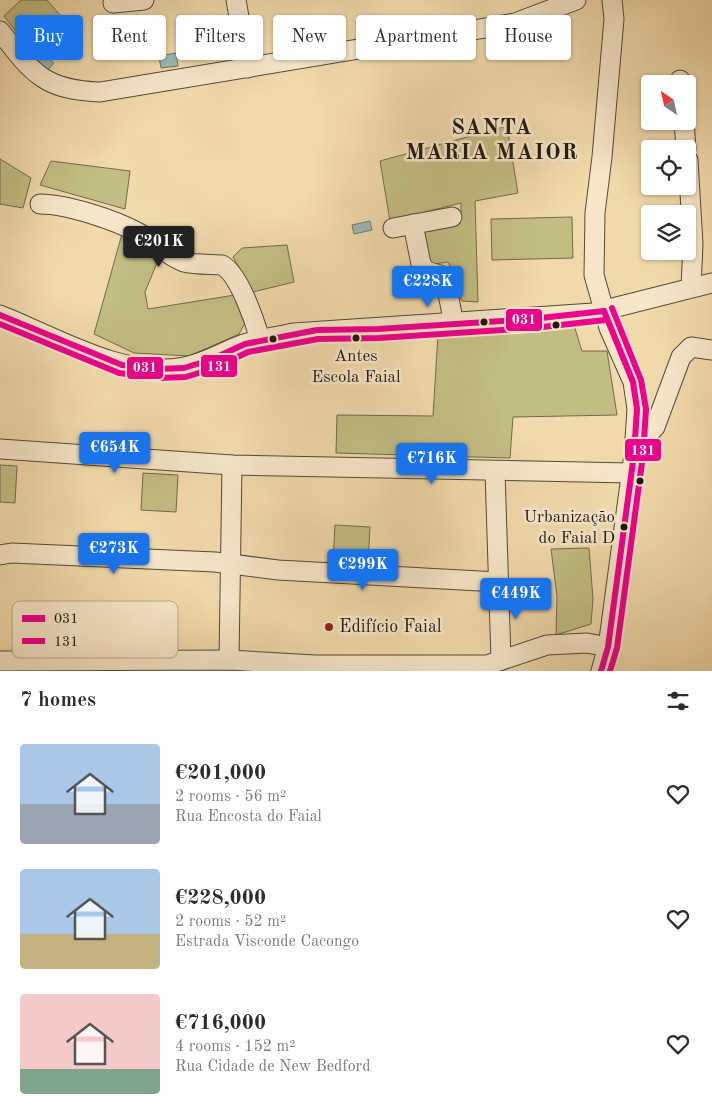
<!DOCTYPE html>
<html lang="en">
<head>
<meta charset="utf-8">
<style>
  :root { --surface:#fff; --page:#f2f2f3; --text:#2b2b33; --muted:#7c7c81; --accent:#1a73e8 }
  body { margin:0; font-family:"Old Standard TT",serif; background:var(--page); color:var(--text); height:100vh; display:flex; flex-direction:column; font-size:19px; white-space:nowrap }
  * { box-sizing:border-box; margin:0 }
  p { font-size:16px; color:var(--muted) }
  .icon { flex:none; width:28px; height:28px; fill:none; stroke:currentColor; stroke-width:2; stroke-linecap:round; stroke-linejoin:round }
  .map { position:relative; height:671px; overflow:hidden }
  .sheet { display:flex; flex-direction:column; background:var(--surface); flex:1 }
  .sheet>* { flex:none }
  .guide { position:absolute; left:15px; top:15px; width:682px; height:45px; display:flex; gap:10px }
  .needle { width:32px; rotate:326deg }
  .buttons { position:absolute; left:641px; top:75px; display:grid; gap:10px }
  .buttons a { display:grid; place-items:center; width:55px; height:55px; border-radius:5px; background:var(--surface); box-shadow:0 1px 4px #0004; font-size:25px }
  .price { position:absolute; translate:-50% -42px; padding:0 11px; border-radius:5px; background:var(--accent); color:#fff; font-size:16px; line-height:32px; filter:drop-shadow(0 1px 2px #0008) }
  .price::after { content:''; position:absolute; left:50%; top:30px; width:15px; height:11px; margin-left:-8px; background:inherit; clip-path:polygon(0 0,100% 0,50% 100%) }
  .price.on { background:#222; color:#fff }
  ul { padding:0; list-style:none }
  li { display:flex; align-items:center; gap:15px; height:125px; padding:0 20px }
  li span { display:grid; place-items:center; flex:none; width:140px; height:100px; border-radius:5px; color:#555 }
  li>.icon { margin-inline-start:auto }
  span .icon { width:60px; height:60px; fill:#fffc; stroke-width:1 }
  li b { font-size:21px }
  h2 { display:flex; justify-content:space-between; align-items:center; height:60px; padding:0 20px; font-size:21px }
  .tag { padding:0 18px; border-radius:5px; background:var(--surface); box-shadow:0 1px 4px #0004; font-size:18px; line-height:45px }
  .tag.on { background:var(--accent); color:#fff }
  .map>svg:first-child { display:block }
  .green { fill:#c1bd83; stroke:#706b49 }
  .water { fill:#9db8b3; stroke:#6b7871 }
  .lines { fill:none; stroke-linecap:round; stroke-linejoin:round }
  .minor-casing { stroke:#544936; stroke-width:21 }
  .minor { stroke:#f5e6c8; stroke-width:19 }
  .bus-1-casing { stroke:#f5e6c8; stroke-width:10 }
  .bus-2-casing { stroke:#f5e6c8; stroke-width:10 }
  .bus-1 { stroke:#ec008c; stroke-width:6 }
  .bus-2 { stroke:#ec008c; stroke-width:6 }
  .bus-dot { fill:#20190f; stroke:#f5e6c8; stroke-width:2 }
  .poi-dot { fill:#8f2418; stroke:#f5e6c8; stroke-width:2 }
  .labels { text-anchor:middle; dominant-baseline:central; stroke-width:5; stroke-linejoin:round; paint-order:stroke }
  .bus-label { font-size:17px; fill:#20190f; stroke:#f5e6c8 }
  .poi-label { font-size:18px; fill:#20190f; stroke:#f5e6c8; text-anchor:start }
  .district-label { font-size:22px; font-weight:bold; letter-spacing:1px; fill:#20190f; stroke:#f5e6c8 }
  .key { fill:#f5e6c8; stroke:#b5a890; stroke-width:1 }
  .key-label { font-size:14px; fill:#20190f }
  .line-badge { stroke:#f5e6c8; stroke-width:2 }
  .badge-label { font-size:14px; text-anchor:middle; font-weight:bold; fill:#fff }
</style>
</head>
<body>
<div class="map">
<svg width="712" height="671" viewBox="0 0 712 671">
  <rect width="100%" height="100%" fill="#f0d9ab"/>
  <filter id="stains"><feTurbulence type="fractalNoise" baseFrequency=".004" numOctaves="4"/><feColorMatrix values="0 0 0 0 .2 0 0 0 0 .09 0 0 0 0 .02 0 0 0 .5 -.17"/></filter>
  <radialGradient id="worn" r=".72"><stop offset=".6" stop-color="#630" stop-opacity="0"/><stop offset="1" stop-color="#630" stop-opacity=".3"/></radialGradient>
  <g class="green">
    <path d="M21 0H47L60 15 30 50 4 16Z"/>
    <path d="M507 126 518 193 475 201 478 302 462 301C453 289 456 274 448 262L434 264 429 262 424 231 461 220V203L390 221 380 161Z"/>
    <path d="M0 159 31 178 23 208 0 204Z"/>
    <path d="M51 161 130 171 125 209 40 185Z"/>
    <path d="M572 217 573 258 492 260 491 219Z"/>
    <path d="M122 234 159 258 145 292 148 309 235 295 245 323 239 334 189 356 134 353 94 334Z"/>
    <path d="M287 245 294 282 253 292 233 257 242 248Z"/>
    <path d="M573 322 582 351H607L617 415 513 417 510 458 336 453 337 415 433 416 438 334Z"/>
    <path d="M0 465 17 466 15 503 0 502Z"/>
    <path d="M143 473 178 475 176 512 141 510Z"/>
    <path d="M335 525 370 527 368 564 333 562Z"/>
    <path d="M589 548 593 599 591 624 556 635 557 596 551 549Z"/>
  </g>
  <g class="water">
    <path d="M42 52 45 54 49 53V59L54 63 48 70 36 59Z"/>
    <path d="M176 53 178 66 161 68 159 56Z"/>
    <path d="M370 221 372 230 354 234 352 225Z"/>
  </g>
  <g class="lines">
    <g class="minor-casing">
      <g id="minor">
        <path d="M236 0 248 68"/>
        <path d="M113 3 144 0"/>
        <path d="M0 31C32 73 44 90 100 92L515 23 576 0"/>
        <path d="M680 80V84"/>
        <path d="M684 121 686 149"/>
        <path d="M688 160 693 244 691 287"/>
        <path d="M40 204C67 204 115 220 139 233 155 242 167 256 184 262 196 265 210 264 222 265 239 274 255 321 260 340"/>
        <path d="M413 224 421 264 426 271 440 275 446 284 454 324"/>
        <path d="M393 228 452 217"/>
        <path d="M0 315C56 337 123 379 184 367 206 363 224 351 244 344 260 339 276 337 293 333L593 313 712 283"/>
        <path d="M635 448 655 427 681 357 691 347 712 350"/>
        <path d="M0 449 232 465 631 473"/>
        <path d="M495 471 501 660"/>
        <path d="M0 555 12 553 215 562 278 570 498 582"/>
        <path d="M229 660 232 465"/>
        <path d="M0 661 229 660 315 665H487L547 645 587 643 608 647"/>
        <path d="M601 671 608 647 634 454 637 409 633 382 609 328 594 275 595 213 602 157 614 19 612 0"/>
      </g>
    </g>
    <use href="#minor" class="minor"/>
    <g class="bus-1-casing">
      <g id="bus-1">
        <path d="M0 315 122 365 159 369 184 368 210 360 245 344 317 330 378 329 532 319 604 311"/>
        <path d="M601 671 608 647 634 454 637 409 633 382 604 311"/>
      </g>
    </g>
    <g class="bus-2-casing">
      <g id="bus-2">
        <path d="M0 324 119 373 159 378 186 377 214 368 248 352 318 339 379 338 533 328 605 320"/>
        <path d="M610 671 617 648 643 455 646 409 641 380 612 308"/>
      </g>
    </g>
    <use href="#bus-1" class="bus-1"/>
    <use href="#bus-2" class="bus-2"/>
  </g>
  <g class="bus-dot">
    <circle cx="484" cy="322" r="4.5"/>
    <circle cx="556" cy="325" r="4.5"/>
    <circle cx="356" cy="338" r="4.5"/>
    <circle cx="273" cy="339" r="4.5"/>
    <circle cx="640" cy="481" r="4.5"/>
    <circle cx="624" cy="527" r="4.5"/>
  </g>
  <circle class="poi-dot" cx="329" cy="627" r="5"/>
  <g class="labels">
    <g class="bus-label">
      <text x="356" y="356">Antes<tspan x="356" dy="21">Escola Faial</tspan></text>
      <text x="615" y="517" text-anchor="end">Urbanização<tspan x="615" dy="21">do Faial D</tspan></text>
    </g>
    <g class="poi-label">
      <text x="339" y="627">Edifício Faial</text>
    </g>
    <g class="district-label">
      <text x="492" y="128">SANTA<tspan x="492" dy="25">MARIA MAIOR</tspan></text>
    </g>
  </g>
  <rect x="12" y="601" width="166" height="57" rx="8" class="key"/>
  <rect x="22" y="615" width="23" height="7" fill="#ec008c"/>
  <rect x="22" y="638" width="23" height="6" fill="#ec008c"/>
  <g class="key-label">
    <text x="54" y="623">031</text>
    <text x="54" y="646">131</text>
  </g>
  <g class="line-badge">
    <rect x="505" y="308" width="38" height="24" rx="5" fill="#ec008c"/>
    <rect x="200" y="354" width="38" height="24" rx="5" fill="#ec008c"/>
    <rect x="126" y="356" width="38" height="24" rx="5" fill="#ec008c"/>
    <rect x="624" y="438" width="38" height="24" rx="5" fill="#ec008c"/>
  </g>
  <g class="badge-label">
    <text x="524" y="324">031</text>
    <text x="219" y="371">131</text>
    <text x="145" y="372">031</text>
    <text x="643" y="455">131</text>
  </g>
  <rect width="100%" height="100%" filter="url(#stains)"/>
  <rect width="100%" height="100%" fill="url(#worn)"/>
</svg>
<div class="buttons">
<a><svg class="needle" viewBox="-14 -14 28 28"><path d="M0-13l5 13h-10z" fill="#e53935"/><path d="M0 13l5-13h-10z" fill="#7c7c81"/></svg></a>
<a><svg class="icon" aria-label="locate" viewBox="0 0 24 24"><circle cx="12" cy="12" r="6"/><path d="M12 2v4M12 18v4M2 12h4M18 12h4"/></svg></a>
<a><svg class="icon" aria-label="layers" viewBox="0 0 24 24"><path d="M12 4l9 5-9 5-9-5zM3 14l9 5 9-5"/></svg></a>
</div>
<b class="price on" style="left:159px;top:268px">€201K</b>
<b class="price" style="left:428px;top:308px">€228K</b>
<b class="price" style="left:115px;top:474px">€654K</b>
<b class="price" style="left:432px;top:485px">€716K</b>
<b class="price" style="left:114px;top:575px">€273K</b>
<b class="price" style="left:363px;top:591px">€299K</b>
<b class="price" style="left:516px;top:620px">€449K</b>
<div class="guide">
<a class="tag on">Buy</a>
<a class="tag">Rent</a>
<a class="tag">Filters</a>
<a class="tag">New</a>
<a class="tag">Apartment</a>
<a class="tag">House</a>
</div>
</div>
<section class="sheet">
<h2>7 homes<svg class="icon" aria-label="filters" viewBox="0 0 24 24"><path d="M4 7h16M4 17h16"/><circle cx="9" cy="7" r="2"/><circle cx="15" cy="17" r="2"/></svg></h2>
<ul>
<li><span style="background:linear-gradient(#a9c7e8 60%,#9aa5b1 0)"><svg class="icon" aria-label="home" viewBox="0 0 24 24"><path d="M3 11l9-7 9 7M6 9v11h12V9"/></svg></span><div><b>€201,000</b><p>2 rooms · 56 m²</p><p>Rua Encosta do Faial</p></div><svg class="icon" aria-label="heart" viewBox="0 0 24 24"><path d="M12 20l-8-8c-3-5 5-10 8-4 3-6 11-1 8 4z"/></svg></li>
<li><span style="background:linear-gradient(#a9c7e8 65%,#c2b280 0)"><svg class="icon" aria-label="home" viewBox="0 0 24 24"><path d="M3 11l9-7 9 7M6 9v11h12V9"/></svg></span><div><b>€228,000</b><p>2 rooms · 52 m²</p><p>Estrada Visconde Cacongo</p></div><svg class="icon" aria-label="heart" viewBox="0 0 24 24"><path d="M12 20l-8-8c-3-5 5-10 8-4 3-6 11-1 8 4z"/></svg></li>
<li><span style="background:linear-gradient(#f6c9c9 75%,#7fa58c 0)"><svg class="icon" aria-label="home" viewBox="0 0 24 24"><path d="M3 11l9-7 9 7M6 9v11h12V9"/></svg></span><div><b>€716,000</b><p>4 rooms · 152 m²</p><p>Rua Cidade de New Bedford</p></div><svg class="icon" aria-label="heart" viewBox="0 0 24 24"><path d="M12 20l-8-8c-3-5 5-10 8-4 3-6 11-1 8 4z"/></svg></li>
</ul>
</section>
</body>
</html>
